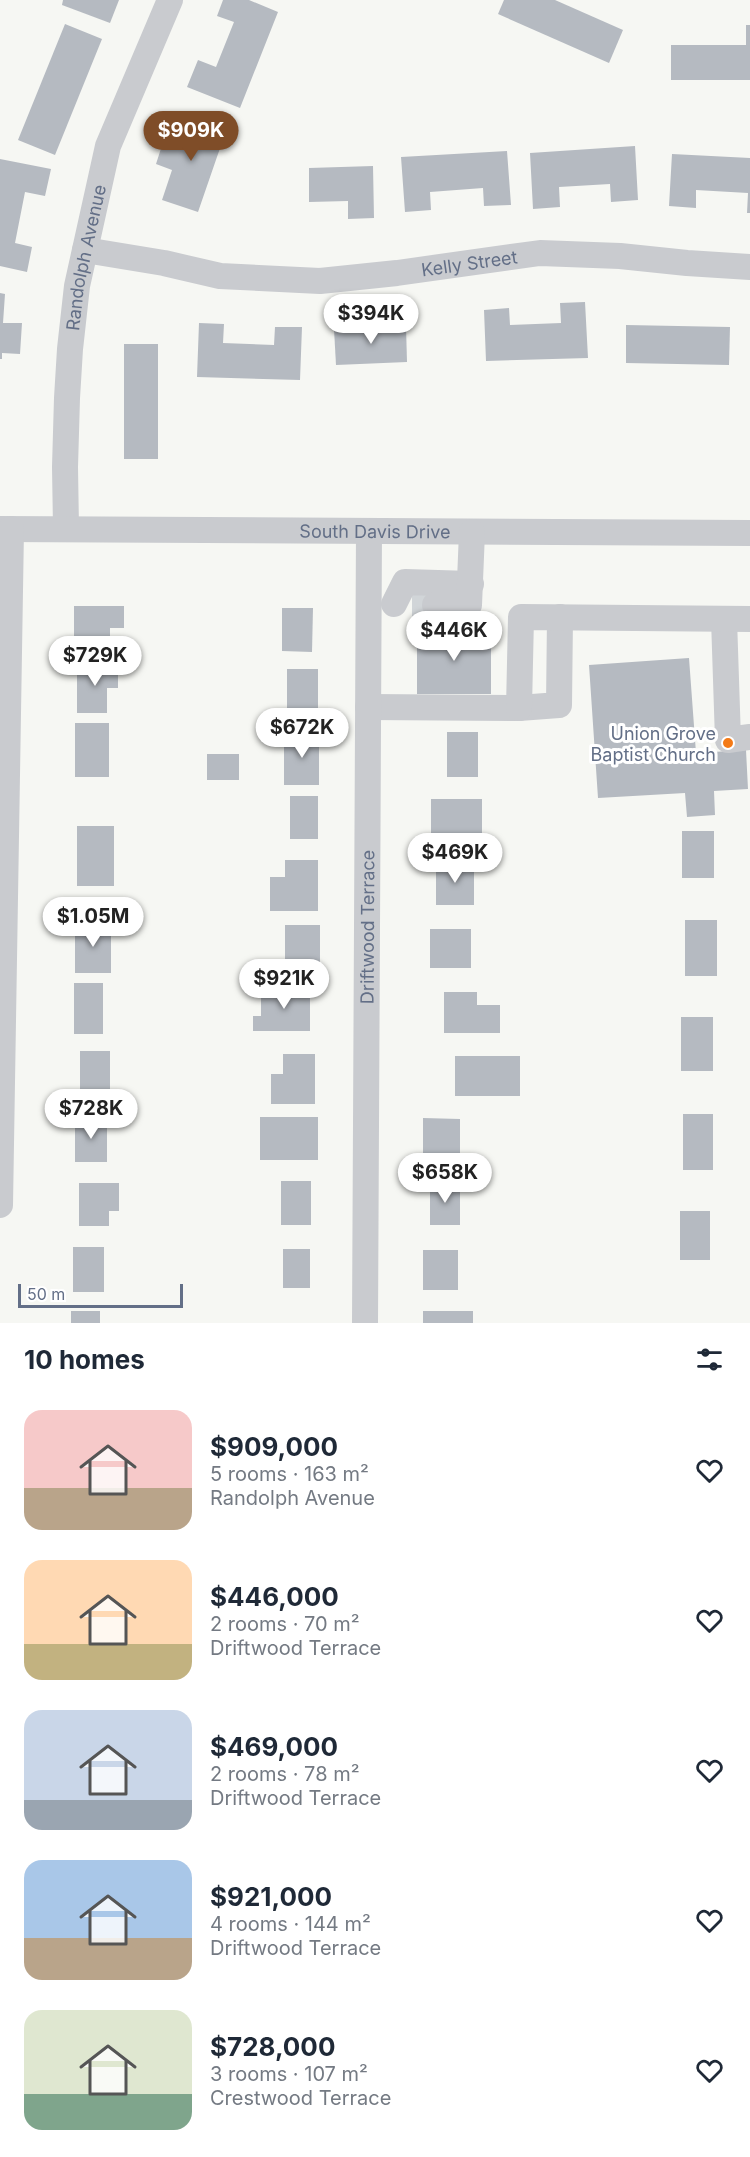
<!DOCTYPE html>
<html lang="en">
<head>
<meta charset="utf-8">
<style>
  :root { --surface:#fff; --page:#f2f2f3; --text:#1f2937; --muted:#747a83; --accent:#7f4d28 }
  body { margin:0; font-family:Inter,sans-serif; background:var(--page); color:var(--text); height:100vh; display:flex; flex-direction:column; font-size:22px; white-space:nowrap }
  * { box-sizing:border-box; margin:0 }
  p { font-size:20px; color:var(--muted) }
  .icon { flex:none; width:33px; height:33px; fill:none; stroke:currentColor; stroke-width:2; stroke-linecap:round; stroke-linejoin:round }
  .map { position:relative; height:1323px; overflow:hidden }
  .side { display:flex; flex-direction:column; background:var(--surface); flex:1 }
  .side>* { flex:none }
  .scale { position:absolute; left:18px; bottom:15px; width:165px; box-sizing:border-box; padding-left:6px; border:3px solid #636f87; border-top:0; font-size:16px; line-height:21px; white-space:nowrap; color:#636f87; -webkit-text-stroke:4px #fff; paint-order:stroke }
  .price { position:absolute; translate:-50% -51px; padding:0 14px; border-radius:21px; background:#fff; color:#222; font-size:20px; line-height:39px; filter:drop-shadow(0 2px 3px #0008) }
  .price::after { content:''; position:absolute; left:50%; top:36px; width:18px; height:14px; margin-left:-9px; background:inherit; clip-path:polygon(0 0,100% 0,50% 100%) }
  .price.active { background:var(--accent); color:#fff }
  ul { padding:0; list-style:none }
  li { display:flex; align-items:center; gap:18px; height:150px; padding:0 24px }
  li span { display:grid; place-items:center; flex:none; width:168px; height:120px; border-radius:18px; color:#555 }
  li>.icon { margin-inline-start:auto }
  span .icon { width:72px; height:72px; fill:#fffc; stroke-width:1 }
  li b { font-size:26px }
  h2 { display:flex; justify-content:space-between; align-items:center; height:72px; padding:0 24px; font-size:26px }
  .map>svg:first-child { display:block }
  .building { fill:#b5bac1 }
  .lines { fill:none; stroke-linecap:round; stroke-linejoin:round }
  .minor-tunnel { stroke:#d1d5d8; stroke-width:26; stroke-dasharray:26 13; stroke-linecap:butt }
  .minor { stroke:#c9cbcf; stroke-width:26 }
  .poi-dot { fill:#f47a16; stroke:#fff; stroke-width:2 }
  .labels { text-anchor:middle; dominant-baseline:central; stroke-width:6; stroke-linejoin:round; paint-order:stroke }
  .street-label { font-size:18px; fill:#636f87; stroke:#fff }
  .poi-label { font-size:18px; fill:#636f87; stroke:#fff; text-anchor:end }
</style>
</head>
<body>
<div class="map">
<svg width="750" height="1323" viewBox="0 0 750 1323">
  <rect width="100%" height="100%" fill="#f6f7f3"/>
  <g class="building">
    <path d="M63 0H119L110 23 62 5Z"/>
    <path d="M223 0H249L278 12 240 108 187 87 198 60 216 67 234 22 217 16Z"/>
    <path d="M504 0H555L623 30 609 63 498 14Z"/>
    <path d="M65 24 102 39 55 155 18 140Z"/>
    <path d="M746 25H750V80H671V45H746Z"/>
    <path d="M195 114 228 125 198 212 162 200 172 170 156 164 166 133 186 140Z"/>
    <path d="M635 146 638 200 611 202 610 184 559 187 560 207 533 209 530 153Z"/>
    <path d="M507 151 511 205 484 206 483 188 430 192 431 210 405 212 401 157Z"/>
    <path d="M672 154 750 158V213H747L748 193 696 190V208L669 206Z"/>
    <path d="M0 159 51 169 45 196 25 192 15 243 32 247 27 272 0 266Z"/>
    <path d="M373 166 374 218 348 219V201L309 202V168Z"/>
    <path d="M0 293 5 294 3 323H22L20 354 2 353V359H0Z"/>
    <path d="M585 302 588 358 486 361 484 310 509 308 510 325 561 323 560 303Z"/>
    <path d="M199 323 224 324 223 343 274 345 275 327H302L300 380 197 377Z"/>
    <path d="M626 325 730 327 729 365 626 363Z"/>
    <path d="M406 326 407 362 336 365 334 329Z"/>
    <rect x="124" y="344" width="34" height="115"/>
    <rect x="412" y="586" width="23" height="24"/>
    <path d="M74 606H124V628H110V646H74Z"/>
    <path d="M282 608H313L312 652 282 651Z"/>
    <rect x="417" y="631" width="74" height="63"/>
    <path d="M689 658 696 753 746 750 748 789 714 791 715 815 687 817 685 793 598 798 589 665Z"/>
    <path d="M77 664H118V688H107V713H77Z"/>
    <path d="M287 669H318V711L287 710Z"/>
    <rect x="75" y="723" width="34" height="54"/>
    <rect x="447" y="732" width="31" height="45"/>
    <rect x="284" y="733" width="35" height="52"/>
    <rect x="207" y="754" width="32" height="26"/>
    <rect x="290" y="796" width="28" height="43"/>
    <rect x="431" y="799" width="51" height="45"/>
    <rect x="77" y="826" width="37" height="60"/>
    <rect x="682" y="831" width="32" height="47"/>
    <path d="M285 860H318V911H270V877H285Z"/>
    <rect x="436" y="863" width="38" height="42"/>
    <rect x="685" y="920" width="32" height="56"/>
    <rect x="75" y="924" width="36" height="49"/>
    <rect x="285" y="925" width="35" height="43"/>
    <rect x="430" y="929" width="41" height="39"/>
    <rect x="74" y="983" width="29" height="51"/>
    <path d="M261 988H310V1031H253V1016H261Z"/>
    <path d="M444 992H477V1005H500V1033H444Z"/>
    <rect x="681" y="1017" width="32" height="54"/>
    <rect x="80" y="1051" width="30" height="52"/>
    <path d="M283 1054H315V1104H271V1074H283Z"/>
    <rect x="455" y="1056" width="65" height="40"/>
    <rect x="683" y="1114" width="30" height="56"/>
    <rect x="260" y="1117" width="58" height="43"/>
    <path d="M423 1118 460 1119V1162H423Z"/>
    <rect x="75" y="1119" width="32" height="43"/>
    <rect x="281" y="1181" width="30" height="44"/>
    <path d="M79 1183H119V1211H109V1226H79Z"/>
    <rect x="430" y="1183" width="30" height="42"/>
    <rect x="680" y="1211" width="30" height="49"/>
    <rect x="73" y="1247" width="31" height="45"/>
    <rect x="283" y="1249" width="27" height="39"/>
    <rect x="423" y="1250" width="35" height="40"/>
    <rect x="71" y="1311" width="29" height="12"/>
    <rect x="423" y="1311" width="50" height="12"/>
  </g>
  <g class="lines">
    <path class="minor-tunnel" d="M412 605H435"/>
    <g class="minor">
      <path id="s1" d="M85 250 164 263 220 276 320 281 397 273 540 253 620 256 687 263 750 267"/>
      <path id="s2" d="M66 528 65 467 67 398 70 349 77 286 108 146 170 0"/>
      <path id="s3" d="M0 529 750 533"/>
      <path d="M394 604 405 582 471 584"/>
      <path d="M435 605H469L472 532"/>
      <path d="M724 619 728 740 750 737"/>
      <path d="M368 707 519 708 559 705 560 617"/>
      <path d="M519 708 521 617 750 619"/>
      <path d="M0 1205 11 529"/>
      <path id="s4" d="M365 1323 369 531"/>
    </g>
  </g>
  <circle class="poi-dot" cx="728" cy="743" r="6"/>
  <g class="labels">
    <g class="street-label">
      <text stroke="none"><textPath href="#s2" startOffset="272">Randolph Avenue</textPath></text>
      <text stroke="none"><textPath href="#s1" startOffset="388">Kelly Street</textPath></text>
      <text stroke="none"><textPath href="#s3" startOffset="375">South Davis Drive</textPath></text>
      <text stroke="none"><textPath href="#s4" startOffset="396">Driftwood Terrace</textPath></text>
    </g>
    <g class="poi-label">
      <text x="716" y="733">Union Grove<tspan x="716" dy="21">Baptist Church</tspan></text>
    </g>
  </g>
</svg>
<div class="scale">50 m</div>
<b class="price active" style="left:191px;top:162px">$909K</b>
<b class="price" style="left:371px;top:345px">$394K</b>
<b class="price" style="left:454px;top:662px">$446K</b>
<b class="price" style="left:95px;top:687px">$729K</b>
<b class="price" style="left:302px;top:759px">$672K</b>
<b class="price" style="left:455px;top:884px">$469K</b>
<b class="price" style="left:93px;top:948px">$1.05M</b>
<b class="price" style="left:284px;top:1010px">$921K</b>
<b class="price" style="left:91px;top:1140px">$728K</b>
<b class="price" style="left:445px;top:1204px">$658K</b>
</div>
<section class="side">
<h2>10 homes<svg class="icon" aria-label="filters" viewBox="0 0 24 24"><path d="M4 7h16M4 17h16"/><circle cx="9" cy="7" r="2"/><circle cx="15" cy="17" r="2"/></svg></h2>
<ul>
<li><span style="background:linear-gradient(#f6c9c9 65%,#b9a48a 0)"><svg class="icon" aria-label="home" viewBox="0 0 24 24"><path d="M3 11l9-7 9 7M6 9v11h12V9"/></svg></span><div><b>$909,000</b><p>5 rooms · 163 m²</p><p>Randolph Avenue</p></div><svg class="icon" aria-label="heart" viewBox="0 0 24 24"><path d="M12 20l-8-8c-3-5 5-10 8-4 3-6 11-1 8 4z"/></svg></li>
<li><span style="background:linear-gradient(#ffd9b3 70%,#c2b280 0)"><svg class="icon" aria-label="home" viewBox="0 0 24 24"><path d="M3 11l9-7 9 7M6 9v11h12V9"/></svg></span><div><b>$446,000</b><p>2 rooms · 70 m²</p><p>Driftwood Terrace</p></div><svg class="icon" aria-label="heart" viewBox="0 0 24 24"><path d="M12 20l-8-8c-3-5 5-10 8-4 3-6 11-1 8 4z"/></svg></li>
<li><span style="background:linear-gradient(#c9d6e8 75%,#9aa5b1 0)"><svg class="icon" aria-label="home" viewBox="0 0 24 24"><path d="M3 11l9-7 9 7M6 9v11h12V9"/></svg></span><div><b>$469,000</b><p>2 rooms · 78 m²</p><p>Driftwood Terrace</p></div><svg class="icon" aria-label="heart" viewBox="0 0 24 24"><path d="M12 20l-8-8c-3-5 5-10 8-4 3-6 11-1 8 4z"/></svg></li>
<li><span style="background:linear-gradient(#a9c7e8 65%,#b9a48a 0)"><svg class="icon" aria-label="home" viewBox="0 0 24 24"><path d="M3 11l9-7 9 7M6 9v11h12V9"/></svg></span><div><b>$921,000</b><p>4 rooms · 144 m²</p><p>Driftwood Terrace</p></div><svg class="icon" aria-label="heart" viewBox="0 0 24 24"><path d="M12 20l-8-8c-3-5 5-10 8-4 3-6 11-1 8 4z"/></svg></li>
<li><span style="background:linear-gradient(#dfe7d0 70%,#7fa58c 0)"><svg class="icon" aria-label="home" viewBox="0 0 24 24"><path d="M3 11l9-7 9 7M6 9v11h12V9"/></svg></span><div><b>$728,000</b><p>3 rooms · 107 m²</p><p>Crestwood Terrace</p></div><svg class="icon" aria-label="heart" viewBox="0 0 24 24"><path d="M12 20l-8-8c-3-5 5-10 8-4 3-6 11-1 8 4z"/></svg></li>
</ul>
</section>
</body>
</html>
